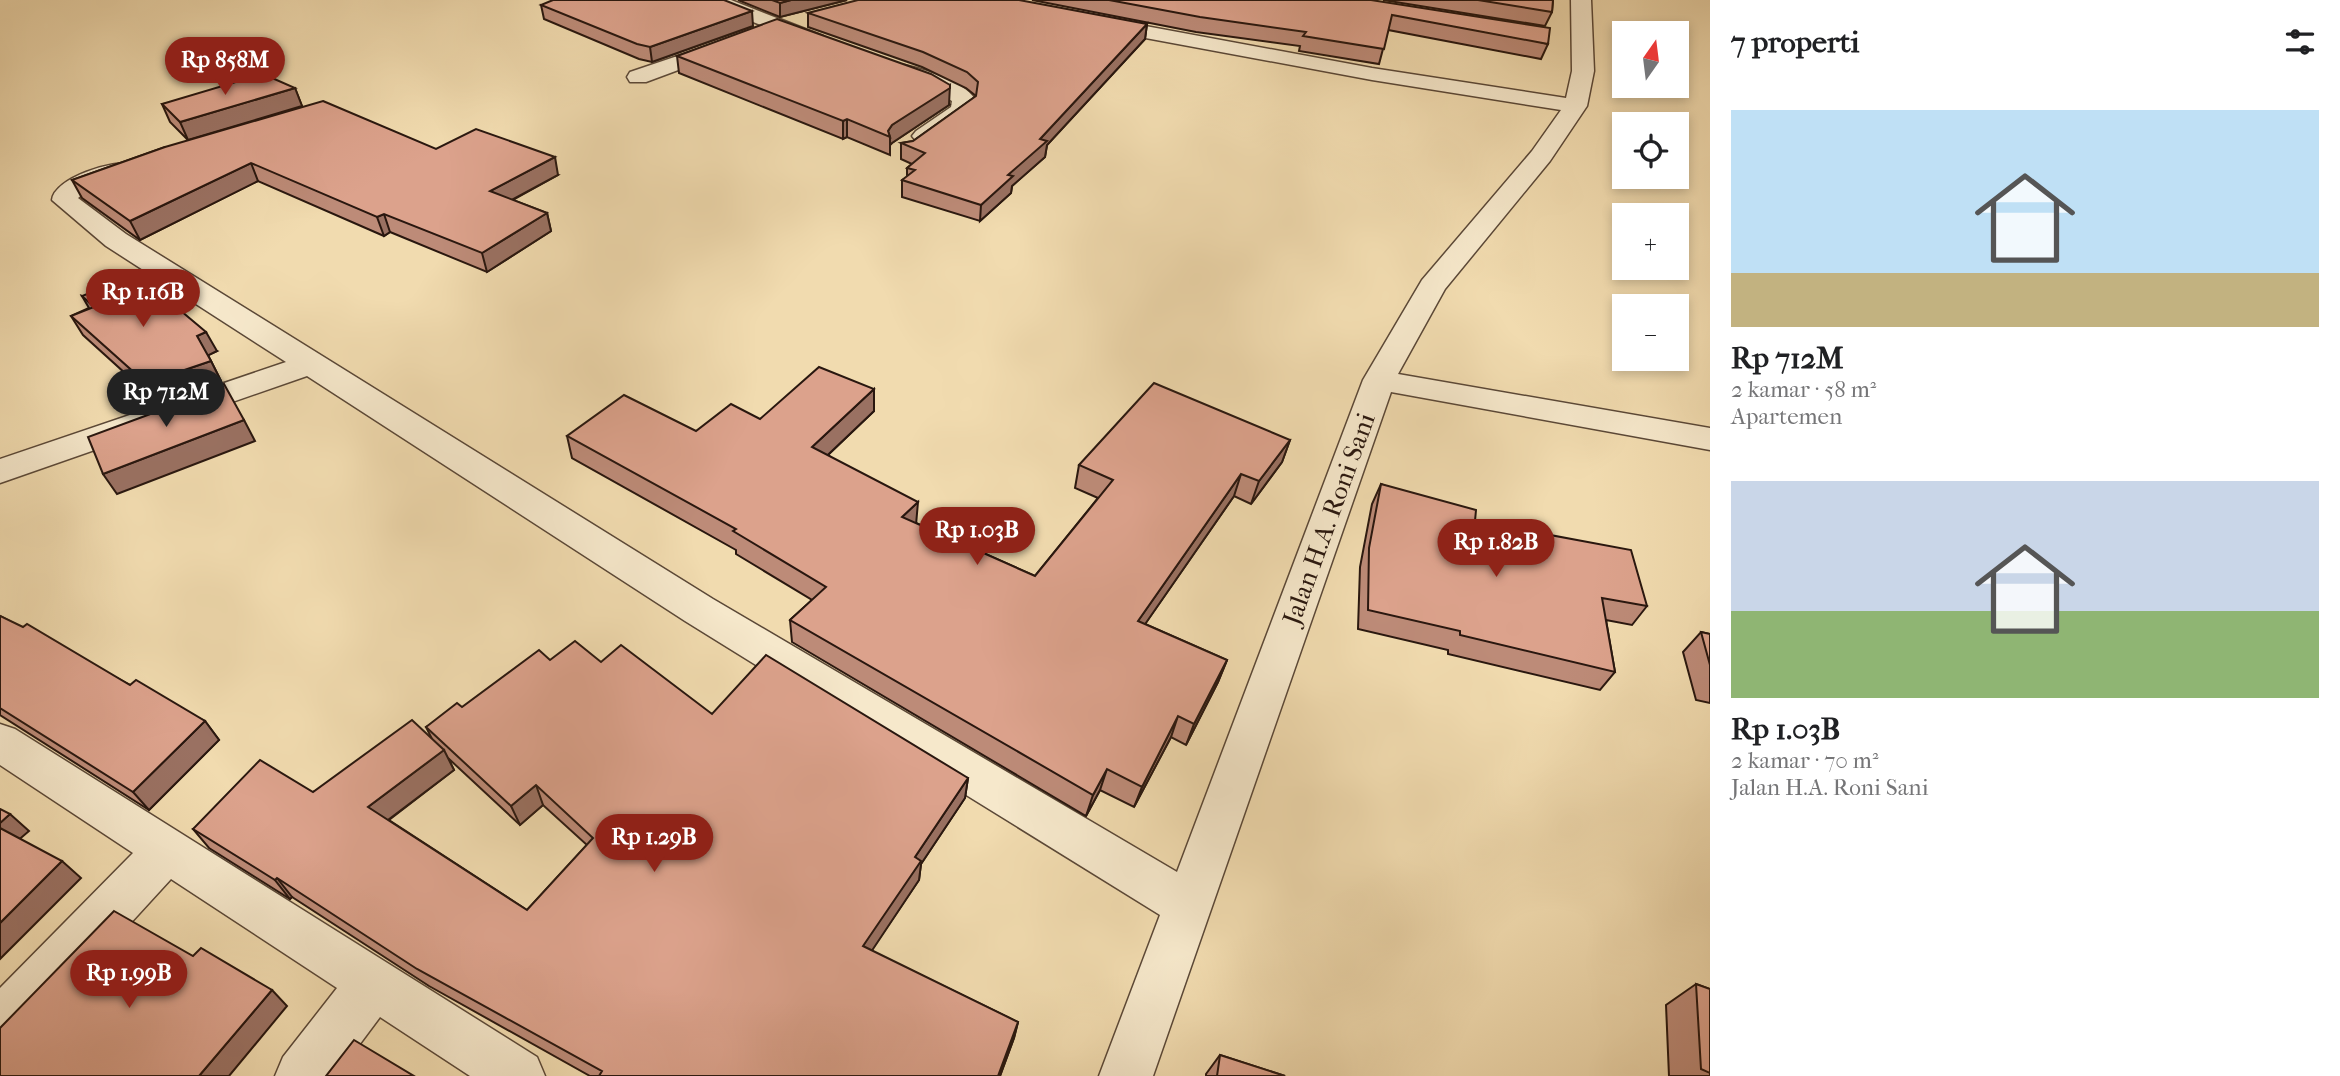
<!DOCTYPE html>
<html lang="id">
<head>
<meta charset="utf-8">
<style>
  :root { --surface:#fff; --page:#f6f6f6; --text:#202124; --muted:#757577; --accent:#8f2418 }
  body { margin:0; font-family:"IM FELL French Canon",serif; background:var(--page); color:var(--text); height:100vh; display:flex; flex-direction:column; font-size:26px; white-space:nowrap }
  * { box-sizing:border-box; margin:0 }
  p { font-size:23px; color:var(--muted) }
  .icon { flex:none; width:38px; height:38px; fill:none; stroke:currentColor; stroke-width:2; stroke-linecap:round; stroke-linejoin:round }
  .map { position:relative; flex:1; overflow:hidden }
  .sheet { display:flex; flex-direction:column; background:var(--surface); width:630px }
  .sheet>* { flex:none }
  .needle { width:46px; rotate:14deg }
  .tools { position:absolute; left:1612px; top:21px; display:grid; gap:14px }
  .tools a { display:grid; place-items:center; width:77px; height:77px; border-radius:0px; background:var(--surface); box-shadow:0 4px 10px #0003; font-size:35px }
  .price { position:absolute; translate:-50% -60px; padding:0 16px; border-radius:24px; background:var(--accent); color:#fff; font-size:23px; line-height:46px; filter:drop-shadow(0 2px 4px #0008) }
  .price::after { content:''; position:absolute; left:50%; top:42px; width:21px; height:16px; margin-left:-10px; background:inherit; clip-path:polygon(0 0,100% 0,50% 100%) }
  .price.on { background:#222; color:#fff }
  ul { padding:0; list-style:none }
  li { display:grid; align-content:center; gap:14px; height:371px; padding:0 21px }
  li span { display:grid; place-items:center; height:217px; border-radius:0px; color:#555 }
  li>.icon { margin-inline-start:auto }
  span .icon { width:126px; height:126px; fill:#fffc; stroke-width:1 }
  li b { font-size:30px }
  h2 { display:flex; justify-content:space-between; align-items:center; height:84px; padding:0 21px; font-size:30px }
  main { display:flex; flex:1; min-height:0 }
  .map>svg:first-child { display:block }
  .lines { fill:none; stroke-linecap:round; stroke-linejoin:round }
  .minor-casing { stroke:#5b4837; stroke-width:3 }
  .minor { fill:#f6e8cb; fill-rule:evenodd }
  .wall { fill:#bd8b78; stroke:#29170f; stroke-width:2; fill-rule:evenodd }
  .shaded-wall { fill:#9a7162; stroke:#29170f; stroke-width:2 }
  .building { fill:#dca28c; stroke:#29170f; stroke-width:2 }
  .labels { text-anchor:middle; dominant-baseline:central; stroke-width:5; stroke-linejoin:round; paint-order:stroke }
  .street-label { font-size:26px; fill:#29170f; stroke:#f6e8cb }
</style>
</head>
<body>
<main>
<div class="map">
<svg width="1710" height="1076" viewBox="0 0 1710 1076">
  <rect width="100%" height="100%" fill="#f1dbaf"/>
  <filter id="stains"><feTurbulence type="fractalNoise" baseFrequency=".00286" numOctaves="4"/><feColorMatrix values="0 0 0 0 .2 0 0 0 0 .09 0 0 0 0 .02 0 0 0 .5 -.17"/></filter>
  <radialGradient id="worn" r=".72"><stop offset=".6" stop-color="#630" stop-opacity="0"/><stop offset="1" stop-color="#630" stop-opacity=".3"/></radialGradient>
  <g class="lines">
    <g class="minor-casing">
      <g id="minor">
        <path d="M704 0H731L823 36 826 40 823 44H809L707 4Z"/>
        <path d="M1571 0H1591L1594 71 1587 106 1550 161 1445 289 1398 374 1710 428V450L1391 392 1153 1076H1099L1160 915 685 621 307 376 0 483V459L286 362 106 246 52 200C54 178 114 159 133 164L136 169 133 174 93 186 78 198 126 234 713 599 1177 872 1363 380 1422 280 1532 151 1561 110 1372 80 1097 29 1090 27 1087 23 1090 19 1097 17 1372 68 1566 98 1572 71Z"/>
        <path d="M725 40 732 42 735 46 732 50 646 82H630L627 77 630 72Z"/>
        <path d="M904 65C926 70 962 80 975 99L970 115 932 141H916L912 136 916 131 951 107 952 101 931 89 896 76 893 71 896 66Z"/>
        <path d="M0 724 15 729 537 1057 545 1076H470L380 1017 336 1076H275L283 1057 337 988 171 879 19 1045 0 1052V988L133 853 0 765Z"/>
      </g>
    </g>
    <use href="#minor" class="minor"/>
  </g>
  <g class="wall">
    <path d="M738 0H847L780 17Z"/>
    <path d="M1032 0H1371L1548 44 1541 59 1388 30 1379 64 1299 51 1300 46 1196 32Z"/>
    <path d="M1383 0H1553L1552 12 1545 26Z"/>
    <path d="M541 5 753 26 652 62 639 59 544 19Z"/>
    <path d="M808 13 1147 24 1145 39 1047 145 1045 157 1012 186 1011 193 980 221 902 197V180L907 177V168L912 164 901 159V143L913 141 976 96 966 88 922 67 808 27Z"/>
    <path d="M677 56 949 105 892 143 890 145V155L847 137 843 139 679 73Z"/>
    <path d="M295 88 302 106 188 140 170 122 162 104Z"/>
    <path d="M165 147 436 149 558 175 513 200 547 213 551 231 487 272 390 232 384 236 258 181 140 240 82 198 72 180Z"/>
    <path d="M82 296 217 351 208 355 221 381 158 403 83 335 71 316 89 308Z"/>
    <path d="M874 389V411L828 455 916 523 1035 576 1098 498 1075 488 1079 465 1290 440 1282 462 1251 504 1234 496 1145 624 1227 660 1218 682 1186 745 1171 737 1134 807 1100 790 1086 816 792 642 790 620 812 600 736 554V550L572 458 567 436 696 431 760 419Z"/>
    <path d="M1381 484 1647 606 1632 625 1606 620 1615 672 1600 690 1448 654V650L1358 629 1360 567 1372 504Z"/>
    <path d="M0 616 130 685 205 721 219 740 149 810 0 715Z"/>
    <path d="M1701 632 1710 634V703L1696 700 1683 652Z"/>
    <path d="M550 660 601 662 712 714 968 778 965 798 921 864 919 880 871 951 1018 1022 1014 1038 1000 1076H590L429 986 292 897 290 899 209 848 193 829 313 792 432 739 426 727ZM448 758 520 825 543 805 587 845 527 910 389 820 454 770Z"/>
    <path d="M1696 984 1710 989V1076H1669L1666 1005Z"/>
    <path d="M1220 1055 1285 1076H1206V1074Z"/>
  </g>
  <g class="shaded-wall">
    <path d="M791 0H847L780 17V3Z"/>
    <path d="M752 11 753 26 652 62 650 47Z"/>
    <path d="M1147 24 1145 39 1047 145 1045 157 1012 186 1011 193 980 221 981 205 1040 139Z"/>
    <path d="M950 85 949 105 892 143 890 145V137L888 131 892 125Z"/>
    <path d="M295 88 302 106 188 140 180 122Z"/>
    <path d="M847 119V137L843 139V121Z"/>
    <path d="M555 157 558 175 495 209 490 191Z"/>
    <path d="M251 163 258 181 140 240 130 221Z"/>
    <path d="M547 213 551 231 487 272 482 253Z"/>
    <path d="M384 214 390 232 384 236 377 217Z"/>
    <path d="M206 332 217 351 207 356 197 336Z"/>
    <path d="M211 361 221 381 158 403 146 383Z"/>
    <path d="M874 389V411L813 469 812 447Z"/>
    <path d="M244 420 255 441 117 494 103 474Z"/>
    <path d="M1290 440 1282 462 1251 504 1259 481Z"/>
    <path d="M1241 474 1234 496 1132 643 1138 621Z"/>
    <path d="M918 502 916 525 902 517Z"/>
    <path d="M1227 660 1218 682 1186 745 1194 724Z"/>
    <path d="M1178 716 1171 737 1134 807 1142 787Z"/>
    <path d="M205 721 219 740 149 810 133 792Z"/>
    <path d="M444 750 454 770 380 826 368 807Z"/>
    <path d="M1107 769 1100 790 1086 816 1093 795Z"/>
    <path d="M968 778 965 798 921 864 919 880 863 964V946L915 857Z"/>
    <path d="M536 785 543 805 520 825 511 806Z"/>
    <path d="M10 814 29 831 15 843 0 830V823Z"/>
    <path d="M62 861 81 878 0 959V923Z"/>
    <path d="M277 878 292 897 290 899 275 880Z"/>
    <path d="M272 990 287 1006 229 1076H199Z"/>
    <path d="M1018 1022 1014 1038 1000 1076H998Z"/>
  </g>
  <g class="building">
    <path d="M553 0H724L752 11 650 47 637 44 541 5Z"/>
    <path d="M772 0H791L780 3Z"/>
    <path d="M858 0H1019L1147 24 1040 139 1047 141 1008 175 1013 176 981 205 902 180 915 170 907 168 925 153 901 143 913 141 976 96 978 82 967 72 923 52 808 13Z"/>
    <path d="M1109 0H1371L1550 28 1548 44 1392 15 1384 49 1303 36 1306 32 1200 17Z"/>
    <path d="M1478 0H1553L1552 12Z"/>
    <path d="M777 19 931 74 950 85V88L892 125 888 131 890 137 847 119 843 121 677 56Z"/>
    <path d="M263 74 295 88 180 122 162 104Z"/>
    <path d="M323 101 436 149 476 129 555 157 490 191 547 213 482 253 384 214 377 217 251 163 130 221 72 180 165 147Z"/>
    <path d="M137 274 206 332 197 336 211 361 146 383 71 316 94 307 82 296Z"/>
    <path d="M819 367 874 389 812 447 918 502 902 517 1035 576 1113 480 1079 465 1154 383 1290 440 1259 481 1241 474 1138 621 1227 660 1194 724 1178 716 1142 787 1107 769 1093 795 790 620 826 587 733 531 736 529 567 436 624 395 696 431 731 404 760 419Z"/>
    <path d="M224 384 244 420 103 474 88 437 172 406 169 403Z"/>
    <path d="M1381 484 1476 510 1475 521 1631 550 1647 606 1602 598 1615 672 1460 635V631L1368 610 1369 548Z"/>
    <path d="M0 616 23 627 27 624 130 685 136 680 205 721 133 792 0 708Z"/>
    <path d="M1701 632 1710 634V665Z"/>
    <path d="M575 641 601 662 621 645 712 714 766 655 968 778 915 857 921 861 863 946 1018 1022 998 1076H599L602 1071 417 969 277 878 275 880 193 829 260 760 313 792 412 720 444 750 368 807 527 910 593 838 536 785 511 806 426 727 457 703 462 707 539 650 550 660Z"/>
    <path d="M0 809 10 814 0 823Z"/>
    <path d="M0 828 62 861 0 923Z"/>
    <path d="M114 911 193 956 201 948 272 990 199 1076H0V1028Z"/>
    <path d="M1696 984 1710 989V1073L1701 1069Z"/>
    <path d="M354 1040 414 1076H326Z"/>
    <path d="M1220 1055 1285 1076H1217Z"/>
  </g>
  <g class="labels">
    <g class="street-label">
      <text transform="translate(1329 519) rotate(-70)">Jalan H.A. Roni Sani</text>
    </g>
  </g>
  <rect width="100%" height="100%" filter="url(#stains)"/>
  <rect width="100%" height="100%" fill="url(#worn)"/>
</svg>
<div class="tools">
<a><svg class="needle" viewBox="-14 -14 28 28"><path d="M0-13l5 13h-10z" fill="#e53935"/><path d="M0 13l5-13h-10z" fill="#757577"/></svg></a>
<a><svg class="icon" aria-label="locate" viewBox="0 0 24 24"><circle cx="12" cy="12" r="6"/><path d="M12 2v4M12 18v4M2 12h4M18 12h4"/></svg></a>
<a>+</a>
<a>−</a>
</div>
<b class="price" style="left:225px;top:97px">Rp 858M</b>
<b class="price" style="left:143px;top:329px">Rp 1.16B</b>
<b class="price on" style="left:166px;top:429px">Rp 712M</b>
<b class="price" style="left:977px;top:567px">Rp 1.03B</b>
<b class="price" style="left:1496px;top:579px">Rp 1.82B</b>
<b class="price" style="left:654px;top:874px">Rp 1.29B</b>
<b class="price" style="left:129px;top:1010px">Rp 1.99B</b>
</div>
<section class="sheet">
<h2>7 properti<svg class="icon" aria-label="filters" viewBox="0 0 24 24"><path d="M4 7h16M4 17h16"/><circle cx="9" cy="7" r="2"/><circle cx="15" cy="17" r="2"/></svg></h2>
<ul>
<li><span style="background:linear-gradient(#bfe0f5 75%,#c2b280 0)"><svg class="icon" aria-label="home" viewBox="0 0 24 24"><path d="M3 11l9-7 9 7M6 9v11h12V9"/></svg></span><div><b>Rp 712M</b><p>2 kamar · 58 m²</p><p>Apartemen</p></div></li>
<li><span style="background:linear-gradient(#c9d6e8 60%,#8fb573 0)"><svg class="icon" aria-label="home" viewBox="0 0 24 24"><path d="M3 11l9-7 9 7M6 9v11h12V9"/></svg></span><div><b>Rp 1.03B</b><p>2 kamar · 70 m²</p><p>Jalan H.A. Roni Sani</p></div></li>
</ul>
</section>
</main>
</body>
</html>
